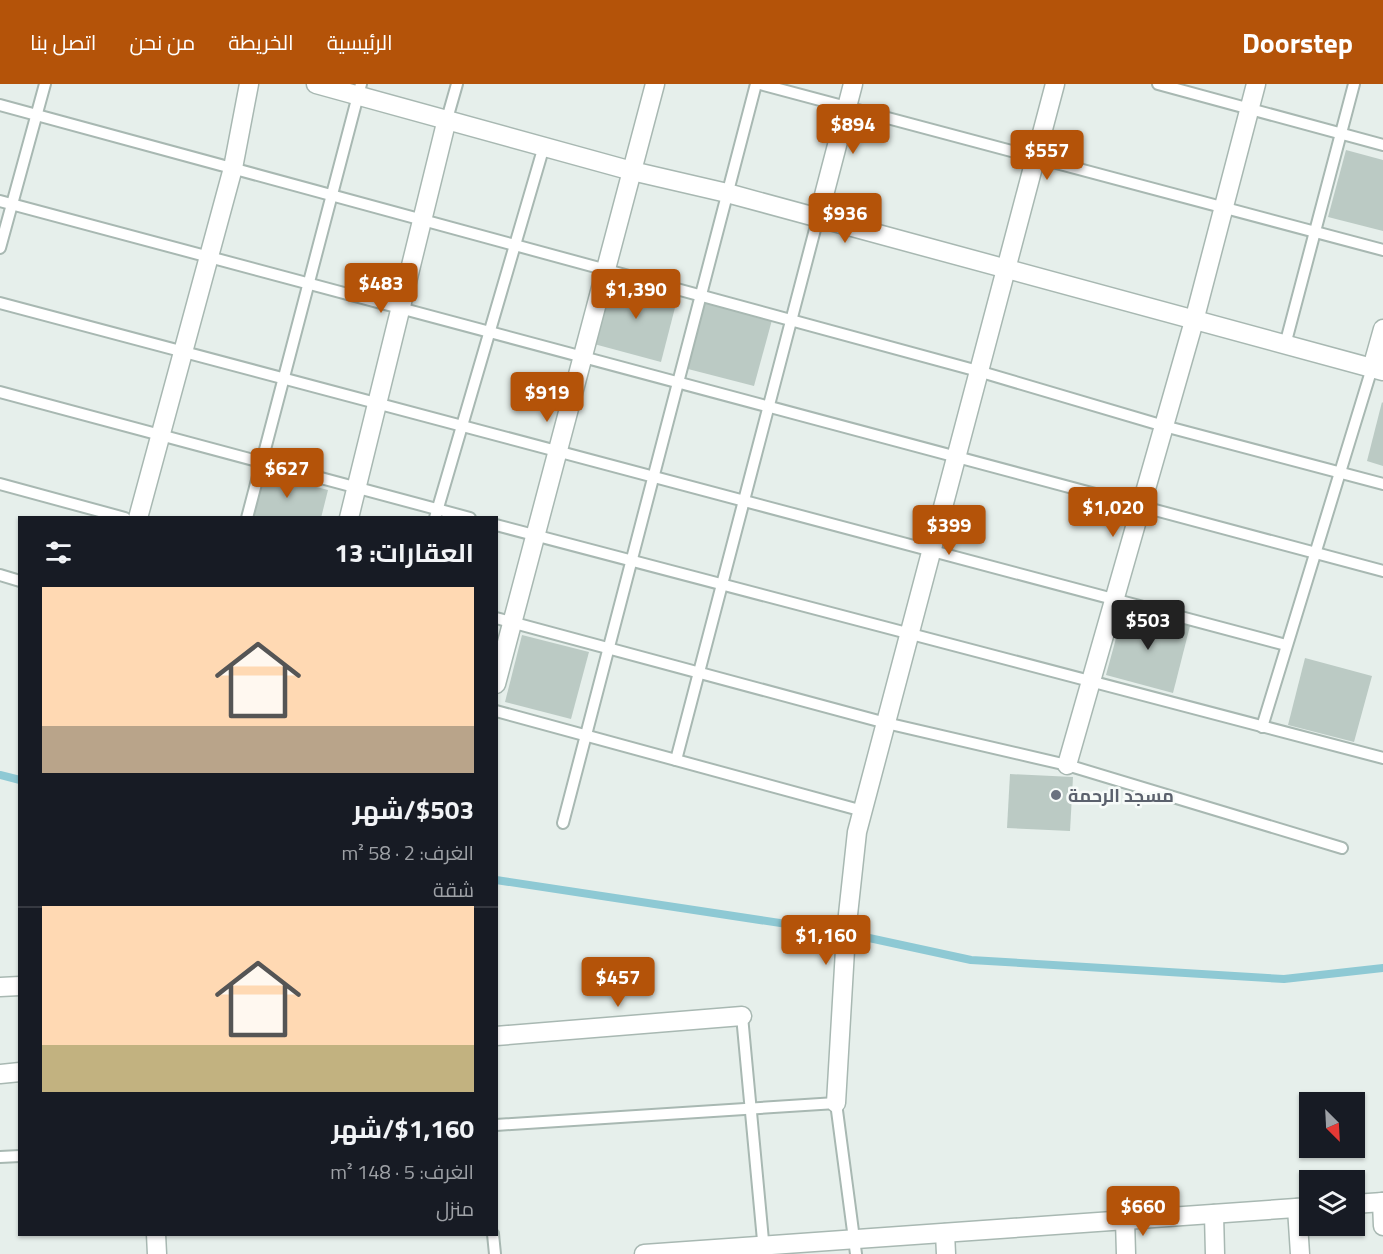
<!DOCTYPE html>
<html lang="ar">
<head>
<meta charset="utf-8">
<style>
  :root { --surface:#171b24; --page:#242831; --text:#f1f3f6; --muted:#9ea1a6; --line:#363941; --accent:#b45309 }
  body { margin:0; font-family:"Titillium Web",Cairo,sans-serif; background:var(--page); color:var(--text); direction:rtl; height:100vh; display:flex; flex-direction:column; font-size:22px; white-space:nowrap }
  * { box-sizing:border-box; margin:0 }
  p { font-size:20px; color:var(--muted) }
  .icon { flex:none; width:33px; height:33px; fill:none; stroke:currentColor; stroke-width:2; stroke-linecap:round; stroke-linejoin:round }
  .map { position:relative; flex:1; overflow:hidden; direction:ltr }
  .drawer { position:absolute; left:18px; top:432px; width:480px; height:720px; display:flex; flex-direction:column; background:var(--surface); border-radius:0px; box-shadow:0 2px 4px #0004; direction:rtl }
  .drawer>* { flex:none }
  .needle { width:39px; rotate:156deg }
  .controls { position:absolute; left:1299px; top:1008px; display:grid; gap:12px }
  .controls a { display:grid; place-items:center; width:66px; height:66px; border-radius:0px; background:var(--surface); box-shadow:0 2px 4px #0004; font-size:30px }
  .price { position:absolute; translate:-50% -51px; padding:0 14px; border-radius:6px; background:var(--accent); color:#fff; font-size:20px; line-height:39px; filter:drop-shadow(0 2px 3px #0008) }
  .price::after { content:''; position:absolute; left:50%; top:36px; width:18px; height:14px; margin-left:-9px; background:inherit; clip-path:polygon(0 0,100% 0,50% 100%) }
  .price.current { background:#222; color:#fff }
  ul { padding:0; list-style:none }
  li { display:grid; align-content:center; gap:12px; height:318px; padding:0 24px }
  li+li { border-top:2px solid var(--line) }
  li span { display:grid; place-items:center; height:186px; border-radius:0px; color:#555 }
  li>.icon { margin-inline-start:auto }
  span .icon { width:108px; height:108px; fill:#fffc; stroke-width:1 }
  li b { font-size:26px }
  h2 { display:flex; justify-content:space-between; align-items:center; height:72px; padding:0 24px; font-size:26px }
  header { display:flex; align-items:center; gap:36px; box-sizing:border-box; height:84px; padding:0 30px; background:var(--accent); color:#fff }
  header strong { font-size:28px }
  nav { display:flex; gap:33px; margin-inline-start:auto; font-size:21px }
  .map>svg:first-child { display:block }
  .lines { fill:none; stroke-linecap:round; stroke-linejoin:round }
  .stream { stroke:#8ec9d4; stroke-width:8 }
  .building { fill:#bbcac4 }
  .service-casing { stroke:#a8b8b2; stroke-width:14 }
  .minor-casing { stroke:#a8b8b2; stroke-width:21 }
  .tertiary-casing { stroke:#a8b8b2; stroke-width:21 }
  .service { stroke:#fff; stroke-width:10 }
  .minor { stroke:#fff; stroke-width:18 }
  .tertiary { stroke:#fff; stroke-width:18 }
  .worship-dot { fill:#6b7280; stroke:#f7fbf9; stroke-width:2 }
  .labels { text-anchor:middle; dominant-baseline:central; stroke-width:5; stroke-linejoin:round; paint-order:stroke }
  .worship-label { font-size:18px; font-weight:bold; fill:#5b616d; stroke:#f7fbf9; text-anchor:start }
</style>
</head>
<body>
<header>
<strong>Doorstep</strong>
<nav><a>الرئيسية</a><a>الخريطة</a><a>من نحن</a><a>اتصل بنا</a></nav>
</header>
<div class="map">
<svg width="1383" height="1170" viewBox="0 0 1383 1170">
  <rect width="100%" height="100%" fill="#e6efeb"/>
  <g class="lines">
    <g class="stream">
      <path d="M0 691 20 696"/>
      <path d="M496 796 846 849 971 876 1284 895 1383 884"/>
    </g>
  </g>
  <g class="building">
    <path d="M1346 66 1383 76V147L1328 133Z"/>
    <path d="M612 194 678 212 661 278 594 260Z"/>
    <path d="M705 218 772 236 754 302 688 285Z"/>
    <path d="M1382 318 1383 319V382L1367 377Z"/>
    <path d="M262 389 328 406 321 434H249Z"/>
    <path d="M1124 525 1190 542 1173 609 1106 591Z"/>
    <path d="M522 551 589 568 571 635 505 618Z"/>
    <path d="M1305 574 1372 592 1354 658 1288 641Z"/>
    <path d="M1010 690 1073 693 1070 747 1007 744Z"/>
  </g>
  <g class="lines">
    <g class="service-casing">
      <g id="service">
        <path d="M760 0 1383 166"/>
        <path d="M1158 0 1383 61"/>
        <path d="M0 21 978 287 1164 342 1383 400"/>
        <path d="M447 35 457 0"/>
        <path d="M0 117 1383 487"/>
        <path d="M0 164 45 0"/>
        <path d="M0 219 1286 561"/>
        <path d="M1285 261 1354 0"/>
        <path d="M0 308 470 434"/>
        <path d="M0 400 125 434"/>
        <path d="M247 434 361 0"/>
        <path d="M435 434 544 62"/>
        <path d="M496 441 1383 674"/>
        <path d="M0 491 20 497"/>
        <path d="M496 534 886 639 1067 681 1342 764"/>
        <path d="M496 627 863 727"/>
        <path d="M1262 643 1372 284"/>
        <path d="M676 676 818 134"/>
        <path d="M563 739 756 0"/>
        <path d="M742 932 764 1167"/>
        <path d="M496 1041 836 1019 856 1170"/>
        <path d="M0 1073 20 1072"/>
        <path d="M493 1150 495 1170"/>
      </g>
    </g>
    <g class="minor-casing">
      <g id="minor">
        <path d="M818 134 853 0"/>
        <path d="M1372 284 1383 245"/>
        <path d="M138 434 233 84 249 0"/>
        <path d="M349 434 447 35"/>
        <path d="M496 600 655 0"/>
        <path d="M1067 681 1194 237 1256 0"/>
        <path d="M0 903 20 902"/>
        <path d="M496 952 742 932"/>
        <path d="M0 990 20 988"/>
        <path d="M836 1019 846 849 857 748 1055 0"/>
        <path d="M1382 1118 1383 1142"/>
        <path d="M1354 1120 1383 1118"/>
        <path d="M1297 1124 1300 1170"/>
        <path d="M1214 1130 1215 1170"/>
        <path d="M1125 1136 1126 1170"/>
        <path d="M945 1149 946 1170"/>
        <path d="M156 1150 157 1170"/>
        <path d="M644 1170 1310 1123"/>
      </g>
    </g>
    <g class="tertiary-casing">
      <path id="tertiary" d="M316 0 632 87 727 109 1383 287"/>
    </g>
    <use href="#service" class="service"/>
    <use href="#minor" class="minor"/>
    <use href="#tertiary" class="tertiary"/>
  </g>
  <circle class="worship-dot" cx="1056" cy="711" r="6"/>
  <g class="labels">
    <g class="worship-label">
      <text x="1068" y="711">مسجد الرحمة</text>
    </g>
  </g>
</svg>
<div class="controls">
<a><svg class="needle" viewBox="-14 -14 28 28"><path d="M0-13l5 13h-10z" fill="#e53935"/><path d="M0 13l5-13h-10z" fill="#9ea1a6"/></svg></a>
<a><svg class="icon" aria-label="layers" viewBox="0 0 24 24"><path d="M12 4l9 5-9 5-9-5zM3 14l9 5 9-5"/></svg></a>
</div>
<b class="price" style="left:853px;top:71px">$894</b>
<b class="price" style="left:1047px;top:97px">$557</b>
<b class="price" style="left:845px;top:160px">$936</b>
<b class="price" style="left:381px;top:230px">$483</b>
<b class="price" style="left:636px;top:236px">$1,390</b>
<b class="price" style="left:547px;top:339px">$919</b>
<b class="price" style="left:287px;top:415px">$627</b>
<b class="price" style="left:1113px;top:454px">$1,020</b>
<b class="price" style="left:949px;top:472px">$399</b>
<b class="price current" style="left:1148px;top:567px">$503</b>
<b class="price" style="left:826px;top:882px">$1,160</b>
<b class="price" style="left:618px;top:924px">$457</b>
<b class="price" style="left:1143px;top:1153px">$660</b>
<section class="drawer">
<h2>العقارات: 13<svg class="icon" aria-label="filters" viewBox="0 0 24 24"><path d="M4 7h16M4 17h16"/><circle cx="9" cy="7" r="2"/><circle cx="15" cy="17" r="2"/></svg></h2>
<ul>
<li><span style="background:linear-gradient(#ffd9b3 75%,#b9a48a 0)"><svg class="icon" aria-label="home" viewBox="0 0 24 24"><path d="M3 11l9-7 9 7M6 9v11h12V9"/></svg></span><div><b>$503/شهر</b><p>الغرف: 2 · 58 m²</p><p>شقة</p></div></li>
<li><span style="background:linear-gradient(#ffd9b3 75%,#c2b280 0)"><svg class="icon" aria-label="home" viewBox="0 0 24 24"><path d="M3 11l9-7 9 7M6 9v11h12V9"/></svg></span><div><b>$1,160/شهر</b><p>الغرف: 5 · 148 m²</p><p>منزل</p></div></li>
</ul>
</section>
</div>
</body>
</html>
